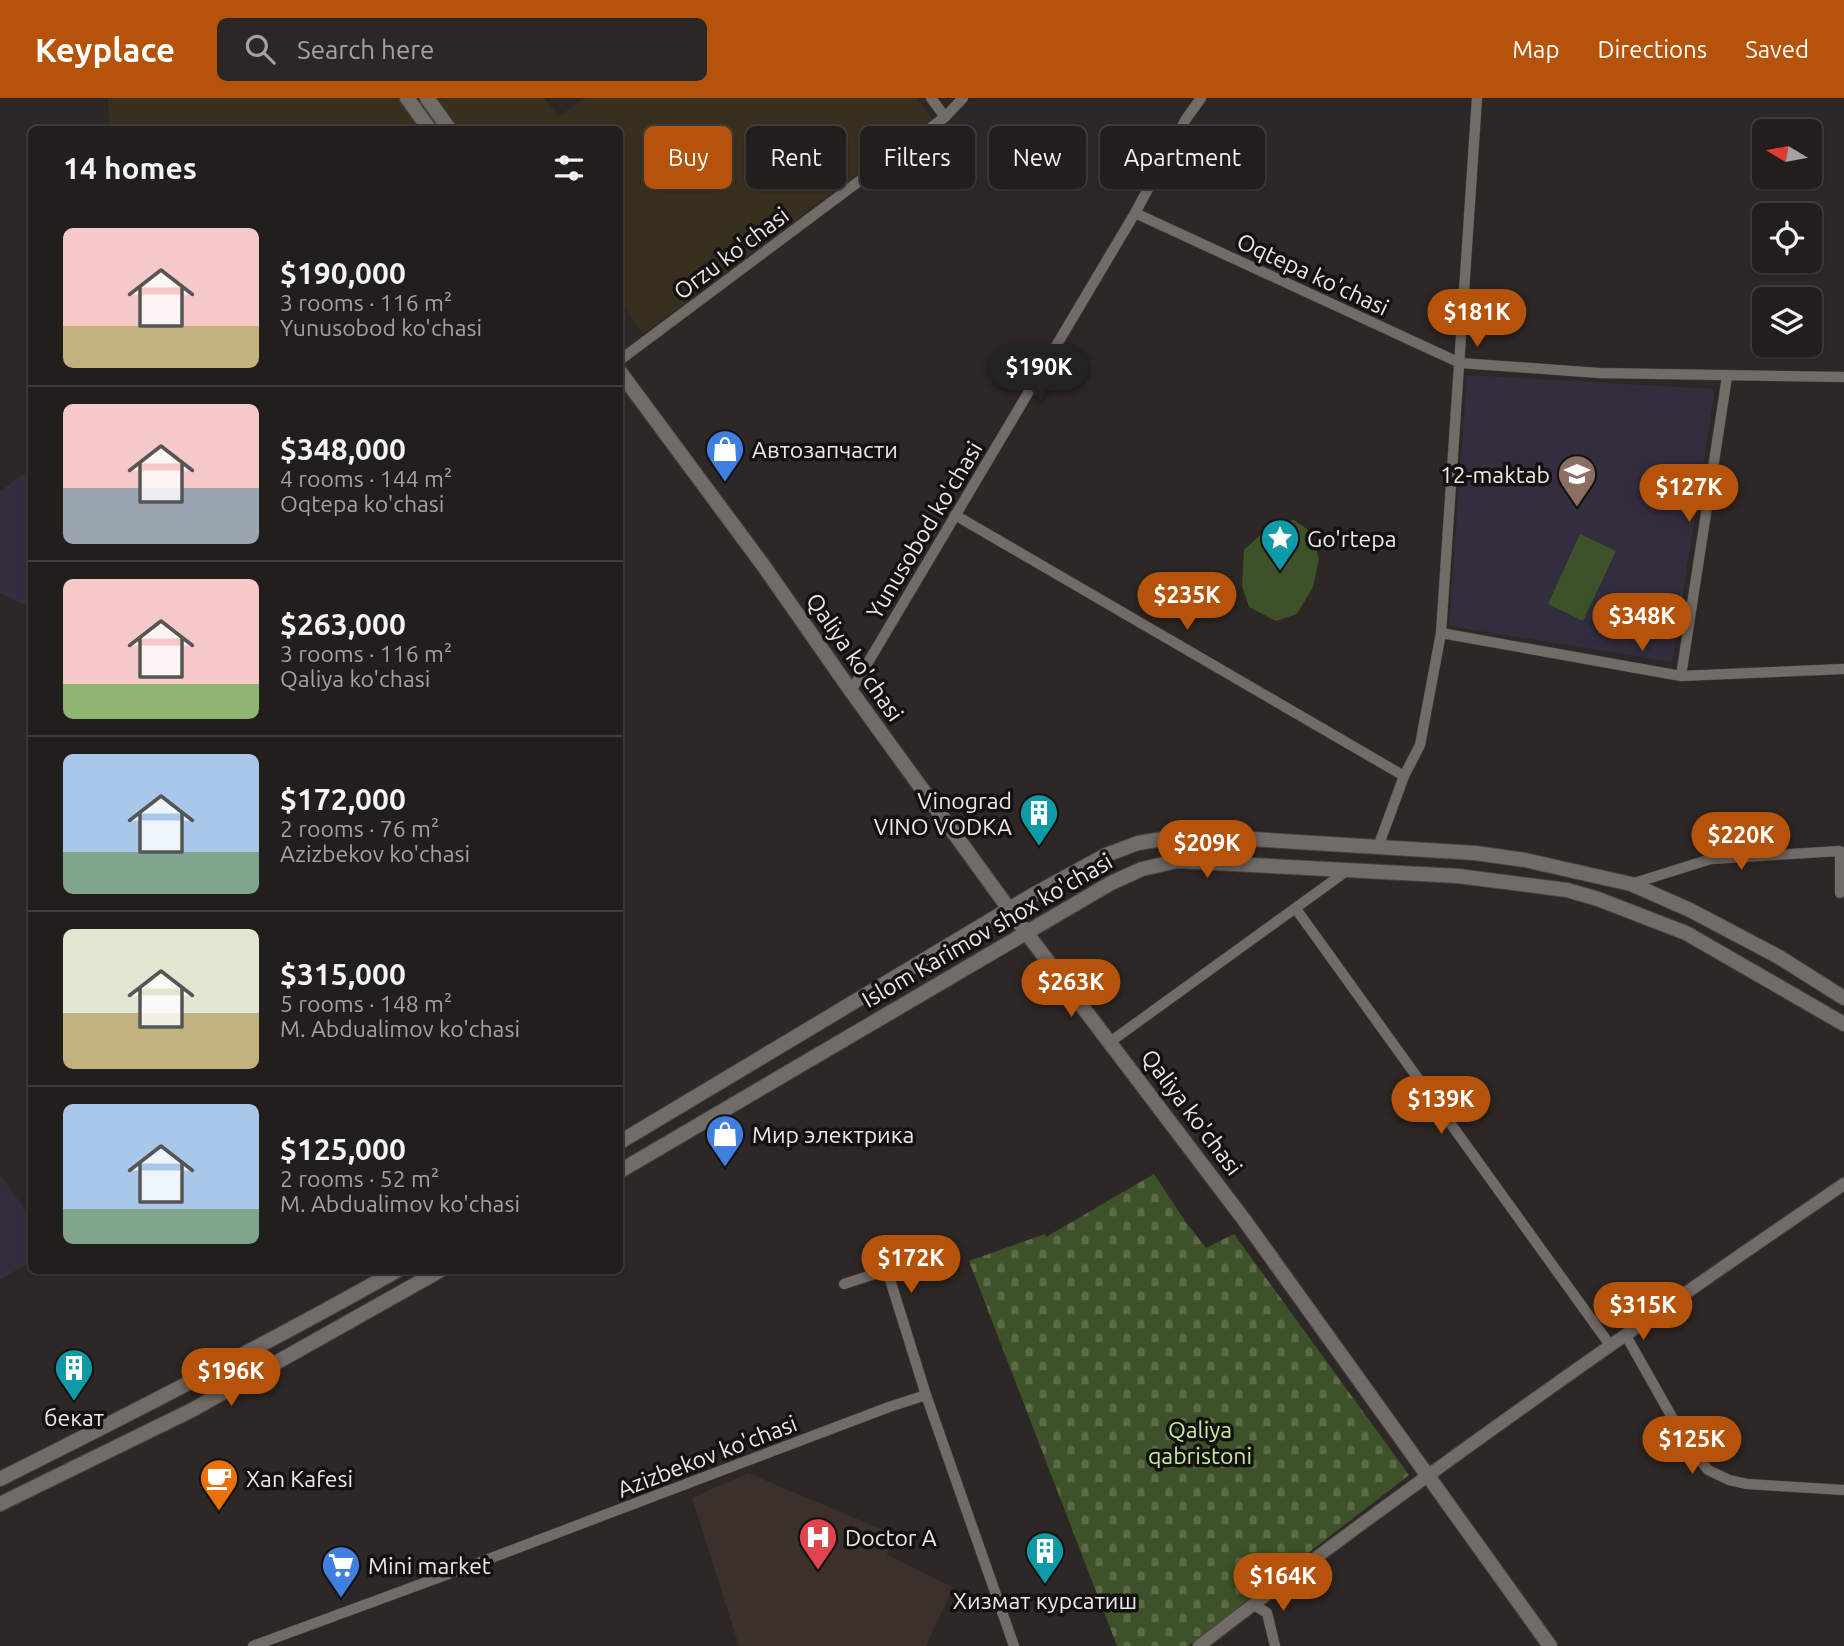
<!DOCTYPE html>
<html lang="en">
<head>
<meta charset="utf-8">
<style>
  :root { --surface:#221e1c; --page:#2a2725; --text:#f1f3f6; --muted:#a2a2a3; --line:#3f3c3b; --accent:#b45309 }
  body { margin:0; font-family:Ubuntu,sans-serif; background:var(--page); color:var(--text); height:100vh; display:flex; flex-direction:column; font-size:26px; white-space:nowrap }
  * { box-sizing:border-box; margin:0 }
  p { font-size:23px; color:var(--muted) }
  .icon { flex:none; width:38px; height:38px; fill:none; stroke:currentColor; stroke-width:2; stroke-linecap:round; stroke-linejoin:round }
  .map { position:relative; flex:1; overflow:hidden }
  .panel { position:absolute; left:28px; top:28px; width:595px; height:1148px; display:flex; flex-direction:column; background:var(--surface); border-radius:10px; box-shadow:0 2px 5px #0004,0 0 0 2px var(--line) }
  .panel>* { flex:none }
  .guide { position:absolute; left:644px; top:28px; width:665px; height:63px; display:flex; gap:14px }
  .needle { width:46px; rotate:280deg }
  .controls { position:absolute; left:1752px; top:21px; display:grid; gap:14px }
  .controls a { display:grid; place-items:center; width:70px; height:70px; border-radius:10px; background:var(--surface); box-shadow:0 2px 5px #0004,0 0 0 2px var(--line); font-size:35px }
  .price { position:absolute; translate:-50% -60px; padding:0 16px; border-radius:24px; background:var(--accent); color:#fff; font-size:23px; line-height:46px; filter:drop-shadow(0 2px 4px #0008) }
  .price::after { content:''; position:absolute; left:50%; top:42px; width:21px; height:16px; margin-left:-10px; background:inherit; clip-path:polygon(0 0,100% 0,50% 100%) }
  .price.current { background:#222; color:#fff }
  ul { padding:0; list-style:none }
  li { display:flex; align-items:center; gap:21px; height:175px; padding:0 35px }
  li+li { border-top:2px solid var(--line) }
  li span { display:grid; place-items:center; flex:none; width:196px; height:140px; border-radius:10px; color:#555 }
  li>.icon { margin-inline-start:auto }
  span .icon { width:84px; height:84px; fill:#fffc; stroke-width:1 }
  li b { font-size:30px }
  h2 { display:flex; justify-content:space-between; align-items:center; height:84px; padding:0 35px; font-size:30px }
  .chip { padding:0 24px; border-radius:10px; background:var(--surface); box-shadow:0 2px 5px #0004,0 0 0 2px var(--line); font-size:24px; line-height:63px }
  .chip.current { background:var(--accent); color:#fff }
  header { display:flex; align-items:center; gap:42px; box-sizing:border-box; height:98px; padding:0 35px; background:var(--accent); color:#fff }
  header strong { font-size:33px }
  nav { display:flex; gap:38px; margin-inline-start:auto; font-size:24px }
  .search { width:490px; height:63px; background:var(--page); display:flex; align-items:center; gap:18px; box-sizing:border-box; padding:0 24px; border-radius:10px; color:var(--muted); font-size:26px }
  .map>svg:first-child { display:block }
  .commercial { fill:#392f1f }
  .education { fill:#322e3e }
  .built { fill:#3b302b }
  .green { fill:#3e5229 }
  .cemetery { fill:url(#cemetery-stones) }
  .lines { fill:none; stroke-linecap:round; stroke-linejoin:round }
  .minor-casing { stroke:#494543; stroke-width:11 }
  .tertiary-casing { stroke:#494543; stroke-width:14 }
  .secondary-casing { stroke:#494543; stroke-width:16 }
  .minor { stroke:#726c69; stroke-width:10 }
  .tertiary { stroke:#726c69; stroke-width:12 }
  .secondary { stroke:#726c69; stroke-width:14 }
  .labels { text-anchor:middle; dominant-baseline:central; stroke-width:7; stroke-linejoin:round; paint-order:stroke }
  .street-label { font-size:23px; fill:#ece8e7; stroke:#141111 }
  .poi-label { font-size:23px; fill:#ece8e7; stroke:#141111; text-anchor:start }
  .park-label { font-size:23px; fill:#c5eb9e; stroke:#141111 }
</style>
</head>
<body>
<header>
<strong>Keyplace</strong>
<div class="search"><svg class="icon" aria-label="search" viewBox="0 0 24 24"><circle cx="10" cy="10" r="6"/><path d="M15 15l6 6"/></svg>Search here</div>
<nav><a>Map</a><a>Directions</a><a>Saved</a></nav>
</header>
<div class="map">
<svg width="1844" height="1548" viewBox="0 0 1844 1548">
  <defs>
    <pattern id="cemetery-stones" width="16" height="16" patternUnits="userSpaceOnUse" patternTransform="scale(1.75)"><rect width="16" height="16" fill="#3e5229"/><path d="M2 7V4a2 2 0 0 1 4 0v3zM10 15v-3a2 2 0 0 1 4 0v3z" fill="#5a6b48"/></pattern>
  </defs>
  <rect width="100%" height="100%" fill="#2d2826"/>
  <path class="commercial" d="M108 0H545L558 19 584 0H917L932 21 643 236 620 202V32L109 31Z"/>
  <g class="education">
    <path d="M1467 277 1715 291 1672 564 1449 528Z"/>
    <path d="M31 371V510L0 495V393Z"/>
    <path d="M0 1077 32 1121 31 1163 0 1182Z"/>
  </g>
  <path class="built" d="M748 1375 893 1436 887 1457 953 1489 926 1548H739L692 1400Z"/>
  <g class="green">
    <path d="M1294 422 1311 434 1319 461 1313 489 1297 516 1276 523 1249 509 1242 488 1244 452 1272 426Z"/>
    <path d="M1580 436 1616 453 1583 523 1548 506Z"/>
  </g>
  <path class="cemetery" d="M1154 1076 1185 1123 1206 1150 1234 1136 1409 1377 1188 1548H1117L969 1163 1045 1136 1046 1139Z"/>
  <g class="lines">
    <g class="minor-casing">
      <g id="minor">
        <path d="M931 0 945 19"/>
        <path d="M1135 115 1460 265 1599 275 1844 279"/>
        <path d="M620 262 945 19 963 0"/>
        <path d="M955 417 1404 678"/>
        <path d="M1441 535 1681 578 1844 571"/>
        <path d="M1681 578 1727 279"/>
        <path d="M851 593 1135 115 1186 21 1201 0"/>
        <path d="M1378 749 1404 678 1420 647 1441 535 1477 0"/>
        <path d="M1631 786 1711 761 1840 753V795"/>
        <path d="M1296 811 1610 1247"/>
        <path d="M1110 944 1348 772"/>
        <path d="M844 1186 887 1172 926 1297"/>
        <path d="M1625 1236 1686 1344 1708 1372 1729 1382 1747 1386 1844 1392"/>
        <path d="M1253 1506 1267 1515 1275 1548"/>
        <path d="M253 1548 470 1468 889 1309 926 1297 1014 1548"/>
      </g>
    </g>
    <g class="tertiary-casing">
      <path id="tertiary" d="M1199 1548C1409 1387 1626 1235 1844 1086"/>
    </g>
    <g class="secondary-casing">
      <g id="secondary">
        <path d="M407 0 430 32"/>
        <path d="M427 0 450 32"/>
        <path d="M620 274 763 467 851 593 1025 833 1245 1123 1550 1548"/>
        <path d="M620 1044 1031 798 1106 757 1138 745 1188 737 1475 755 1525 762 1631 786 1690 812 1779 859 1844 900"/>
        <path d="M620 1073 1111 785 1142 771 1177 763 1458 778 1567 792 1598 801 1686 835 1844 926"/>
        <path d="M0 1381C134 1314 267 1246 398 1172"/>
        <path d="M0 1406 192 1312 441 1172"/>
      </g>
    </g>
    <use href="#minor" class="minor"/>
    <use href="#tertiary" class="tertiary"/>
    <use href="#secondary" class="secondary"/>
  </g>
  <defs>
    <g id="shop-pin" transform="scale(2.0125)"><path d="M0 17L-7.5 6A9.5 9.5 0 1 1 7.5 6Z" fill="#3f7fe0" stroke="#141111"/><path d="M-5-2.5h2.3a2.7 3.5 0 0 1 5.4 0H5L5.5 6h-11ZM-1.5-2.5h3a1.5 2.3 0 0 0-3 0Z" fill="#fff"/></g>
    <g id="school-pin" transform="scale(2.0125)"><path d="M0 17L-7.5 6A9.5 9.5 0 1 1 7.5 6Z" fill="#8d6e63" stroke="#141111"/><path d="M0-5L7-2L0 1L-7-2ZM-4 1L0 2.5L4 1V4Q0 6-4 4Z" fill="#fff"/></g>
    <g id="sight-pin" transform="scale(2.0125)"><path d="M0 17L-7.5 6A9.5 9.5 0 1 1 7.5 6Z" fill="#0f9aa8" stroke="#141111"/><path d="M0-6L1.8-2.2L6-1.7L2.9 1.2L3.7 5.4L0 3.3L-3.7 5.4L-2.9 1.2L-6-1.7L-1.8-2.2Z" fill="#fff"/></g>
    <g id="building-pin" transform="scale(2.0125)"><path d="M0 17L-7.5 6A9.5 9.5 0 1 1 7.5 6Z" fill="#0f9aa8" stroke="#141111"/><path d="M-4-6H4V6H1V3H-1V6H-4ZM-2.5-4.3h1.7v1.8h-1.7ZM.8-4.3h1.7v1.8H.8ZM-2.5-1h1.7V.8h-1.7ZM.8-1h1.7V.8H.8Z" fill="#fff"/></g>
    <g id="cafe-pin" transform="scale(2.0125)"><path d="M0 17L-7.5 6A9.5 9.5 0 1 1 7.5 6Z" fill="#e8710a" stroke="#141111"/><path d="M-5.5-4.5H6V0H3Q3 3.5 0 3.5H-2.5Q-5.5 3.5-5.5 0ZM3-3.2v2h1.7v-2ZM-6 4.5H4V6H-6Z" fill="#fff"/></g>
    <g id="hospital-pin" transform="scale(2.0125)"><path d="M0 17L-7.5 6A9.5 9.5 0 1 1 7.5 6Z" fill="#e0444e" stroke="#141111"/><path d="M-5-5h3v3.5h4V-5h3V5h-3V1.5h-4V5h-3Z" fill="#fff"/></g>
    <g id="supermarket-pin" transform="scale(2.0125)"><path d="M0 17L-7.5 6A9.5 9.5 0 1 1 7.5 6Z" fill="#3f7fe0" stroke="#141111"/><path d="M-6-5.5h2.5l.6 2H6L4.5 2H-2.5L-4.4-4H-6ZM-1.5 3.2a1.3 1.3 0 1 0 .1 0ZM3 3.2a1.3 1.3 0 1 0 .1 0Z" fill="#fff"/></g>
  </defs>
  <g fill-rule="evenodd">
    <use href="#shop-pin" x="725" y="351"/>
    <use href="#school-pin" x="1577" y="376"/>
    <use href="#sight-pin" x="1280" y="440"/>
    <use href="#building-pin" x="1039" y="715"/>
    <use href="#shop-pin" x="725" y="1036"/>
    <use href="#building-pin" x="74" y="1270"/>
    <use href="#cafe-pin" x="219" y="1380"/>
    <use href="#hospital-pin" x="818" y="1439"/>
    <use href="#building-pin" x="1045" y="1453"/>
    <use href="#supermarket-pin" x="341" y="1467"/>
  </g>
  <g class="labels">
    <g class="street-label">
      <text transform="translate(731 155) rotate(-37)">Orzu ko'chasi</text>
      <text transform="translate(1313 176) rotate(25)">Oqtepa ko'chasi</text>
      <text transform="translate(924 432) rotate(-59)">Yunusobod ko'chasi</text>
      <text transform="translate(855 559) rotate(55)">Qaliya ko'chasi</text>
      <text transform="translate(987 832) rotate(-30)">Islom Karimov shox ko'chasi</text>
      <text transform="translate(1192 1014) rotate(53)">Qaliya ko'chasi</text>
      <text transform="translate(707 1358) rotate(-21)">Azizbekov ko'chasi</text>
    </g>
    <g class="poi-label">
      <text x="752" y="351">Автозапчасти</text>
      <text x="1550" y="376" text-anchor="end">12-maktab</text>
      <text x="1307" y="440">Go'rtepa</text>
      <text x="1012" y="702" text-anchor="end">Vinograd<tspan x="1012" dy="26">VINO VODKA</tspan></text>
      <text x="752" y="1036">Мир электрика</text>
      <text x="74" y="1319" text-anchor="middle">бекат</text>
      <text x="246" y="1380">Xan Kafesi</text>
      <text x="845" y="1439">Doctor A</text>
      <text x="368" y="1467">Mini market</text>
      <text x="1045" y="1502" text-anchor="middle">Хизмат курсатиш</text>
    </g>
    <g class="park-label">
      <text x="1200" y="1331">Qaliya<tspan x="1200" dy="26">qabristoni</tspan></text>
    </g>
  </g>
</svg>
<div class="controls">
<a><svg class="needle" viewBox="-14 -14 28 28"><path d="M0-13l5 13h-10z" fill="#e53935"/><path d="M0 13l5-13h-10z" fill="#a2a2a3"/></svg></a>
<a><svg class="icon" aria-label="locate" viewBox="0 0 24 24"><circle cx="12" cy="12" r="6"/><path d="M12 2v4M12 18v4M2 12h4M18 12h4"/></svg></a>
<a><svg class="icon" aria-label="layers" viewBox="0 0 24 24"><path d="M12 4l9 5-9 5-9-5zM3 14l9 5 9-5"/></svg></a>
</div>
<b class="price" style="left:1477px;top:251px">$181K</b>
<b class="price current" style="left:1039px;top:306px">$190K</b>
<b class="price" style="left:1689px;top:426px">$127K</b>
<b class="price" style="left:1187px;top:534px">$235K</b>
<b class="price" style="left:1642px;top:555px">$348K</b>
<b class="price" style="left:1741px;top:774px">$220K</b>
<b class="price" style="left:1207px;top:782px">$209K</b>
<b class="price" style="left:1071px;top:921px">$263K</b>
<b class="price" style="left:1441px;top:1038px">$139K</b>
<b class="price" style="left:911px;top:1197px">$172K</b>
<b class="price" style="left:1643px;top:1244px">$315K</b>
<b class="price" style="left:231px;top:1310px">$196K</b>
<b class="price" style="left:1692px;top:1378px">$125K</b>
<b class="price" style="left:1283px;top:1515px">$164K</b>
<div class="guide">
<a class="chip current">Buy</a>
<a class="chip">Rent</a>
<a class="chip">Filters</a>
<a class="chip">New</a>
<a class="chip">Apartment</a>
</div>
<section class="panel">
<h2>14 homes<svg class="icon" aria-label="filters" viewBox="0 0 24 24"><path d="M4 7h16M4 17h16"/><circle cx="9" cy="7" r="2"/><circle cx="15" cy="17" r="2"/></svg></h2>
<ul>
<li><span style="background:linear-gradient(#f6c9c9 70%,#c2b280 0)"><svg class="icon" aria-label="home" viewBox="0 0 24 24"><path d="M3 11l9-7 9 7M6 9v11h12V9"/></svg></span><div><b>$190,000</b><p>3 rooms · 116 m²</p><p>Yunusobod ko'chasi</p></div></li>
<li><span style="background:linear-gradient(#f6c9c9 60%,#9aa5b1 0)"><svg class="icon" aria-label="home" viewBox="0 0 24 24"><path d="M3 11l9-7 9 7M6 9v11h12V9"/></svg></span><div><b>$348,000</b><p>4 rooms · 144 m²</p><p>Oqtepa ko'chasi</p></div></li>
<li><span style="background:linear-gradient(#f6c9c9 75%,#8fb573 0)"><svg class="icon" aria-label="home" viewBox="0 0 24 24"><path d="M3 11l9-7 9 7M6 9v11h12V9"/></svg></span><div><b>$263,000</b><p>3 rooms · 116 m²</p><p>Qaliya ko'chasi</p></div></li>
<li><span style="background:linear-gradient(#a9c7e8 70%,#7fa58c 0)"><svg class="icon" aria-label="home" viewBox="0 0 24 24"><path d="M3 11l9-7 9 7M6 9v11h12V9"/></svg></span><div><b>$172,000</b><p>2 rooms · 76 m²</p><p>Azizbekov ko'chasi</p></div></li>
<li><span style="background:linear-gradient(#dfe7d0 60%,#c2b280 0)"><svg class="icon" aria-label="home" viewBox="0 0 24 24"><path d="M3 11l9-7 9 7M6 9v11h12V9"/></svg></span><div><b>$315,000</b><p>5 rooms · 148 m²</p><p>M. Abdualimov ko'chasi</p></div></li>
<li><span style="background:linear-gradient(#a9c7e8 75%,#7fa58c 0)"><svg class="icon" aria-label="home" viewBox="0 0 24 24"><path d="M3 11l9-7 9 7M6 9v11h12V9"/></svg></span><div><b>$125,000</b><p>2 rooms · 52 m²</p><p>M. Abdualimov ko'chasi</p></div></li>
</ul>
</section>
</div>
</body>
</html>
